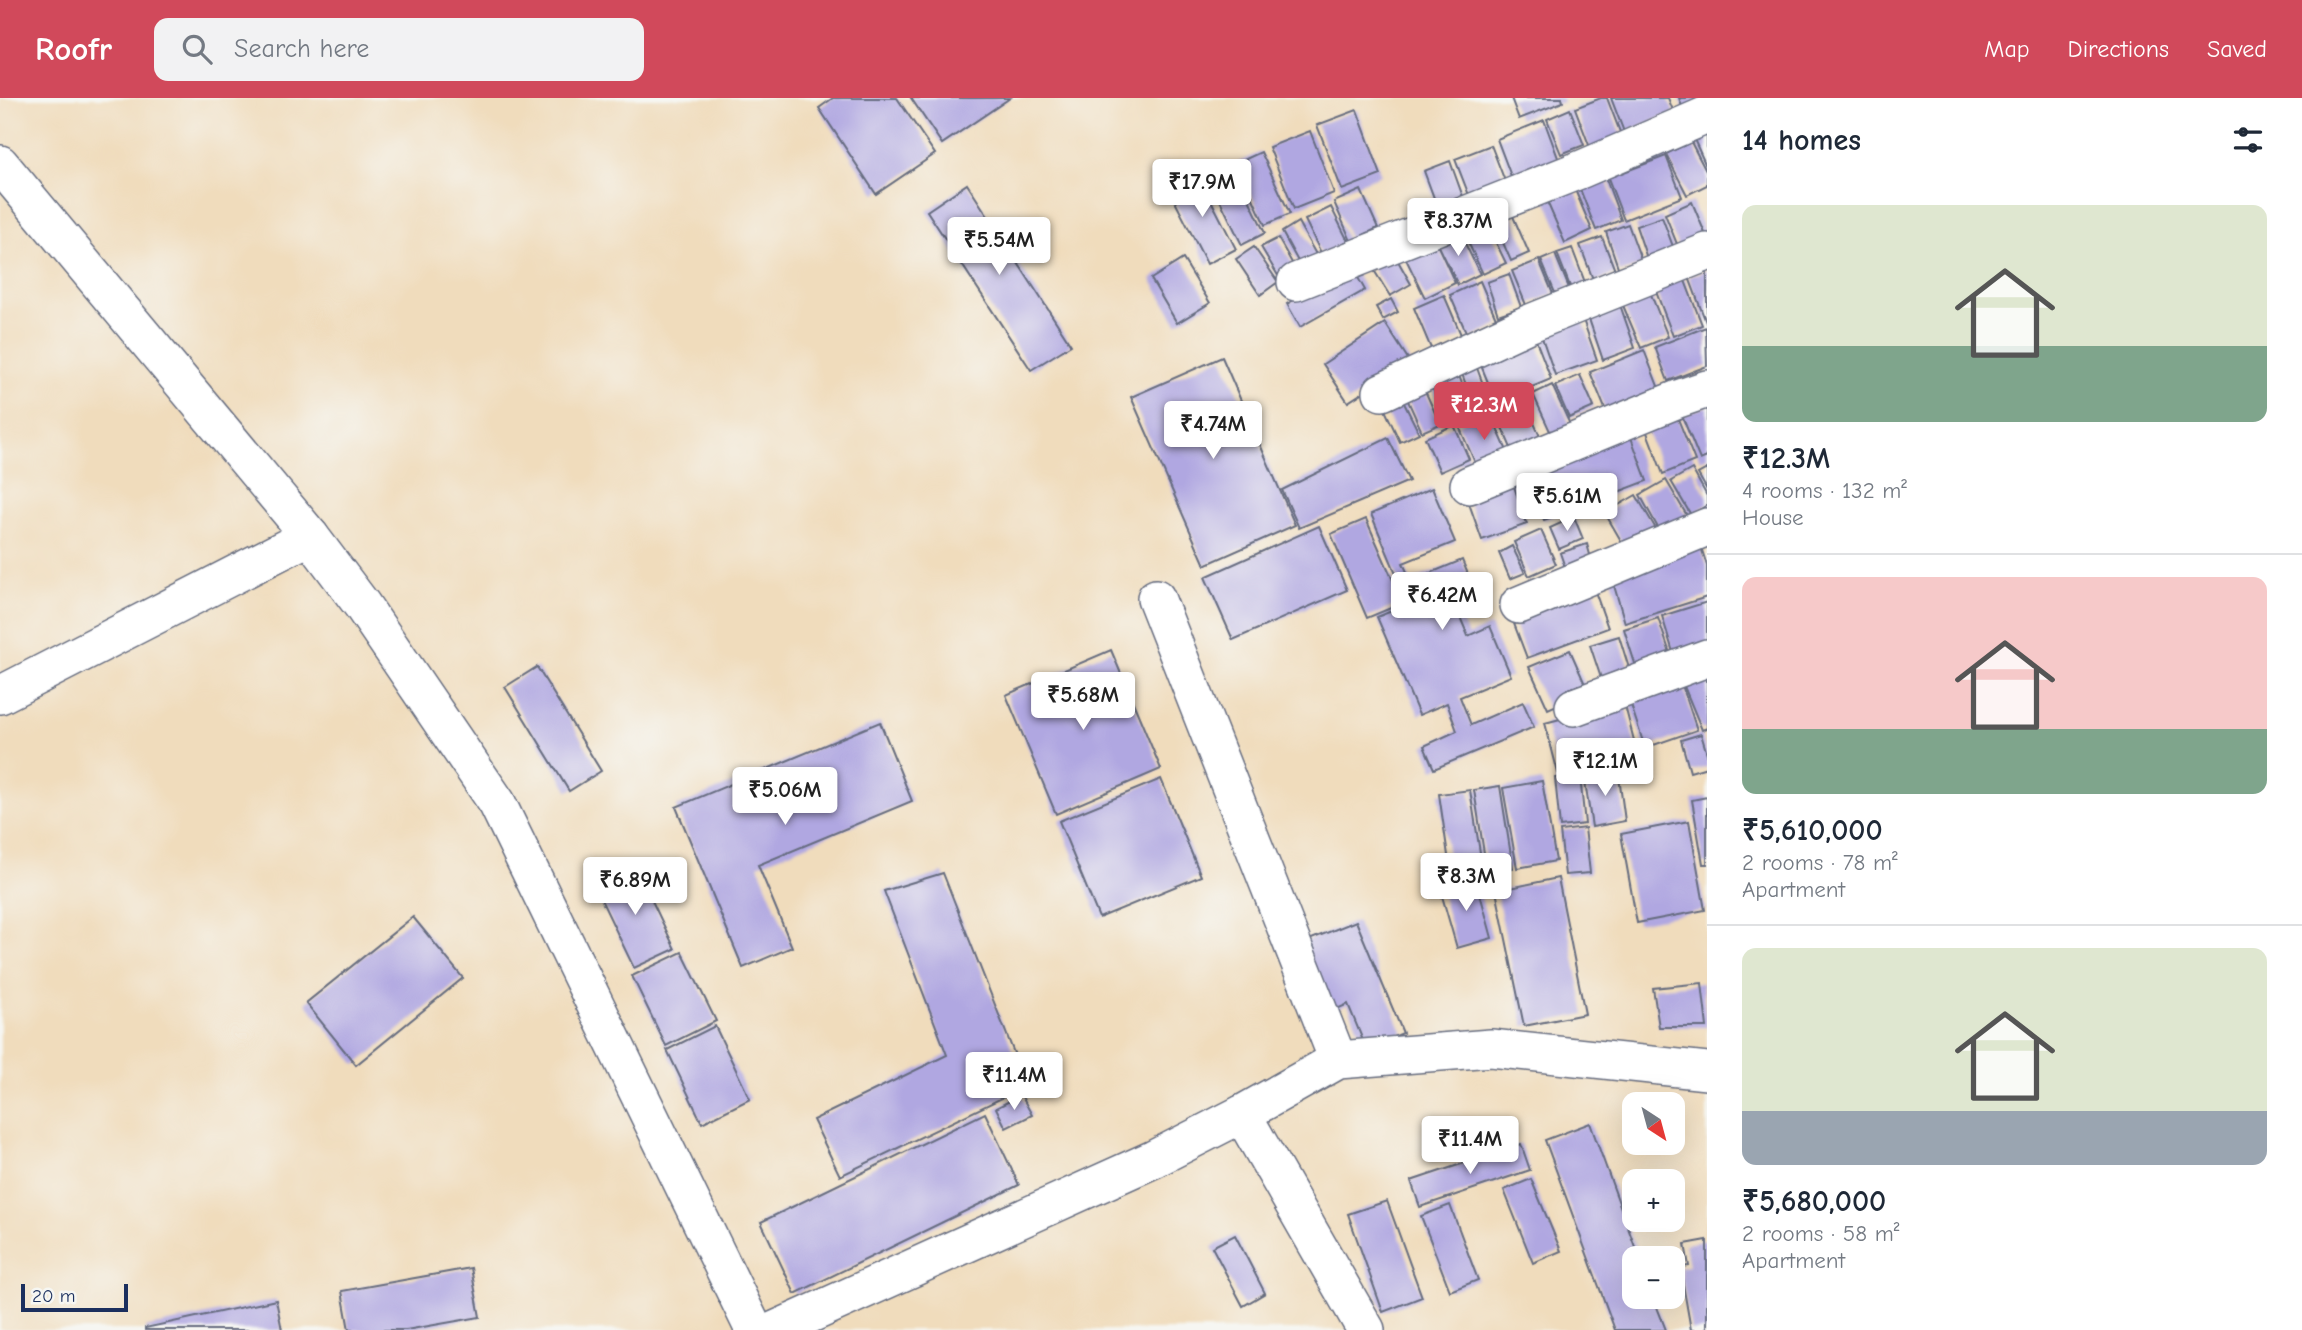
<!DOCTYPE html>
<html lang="en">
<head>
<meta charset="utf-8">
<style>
  :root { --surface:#fff; --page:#f2f2f3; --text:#1f2937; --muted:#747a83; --line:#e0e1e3; --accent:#d1495b }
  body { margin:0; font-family:"Comic Neue",sans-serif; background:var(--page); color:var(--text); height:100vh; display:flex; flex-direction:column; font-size:26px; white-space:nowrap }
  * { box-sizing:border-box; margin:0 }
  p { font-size:23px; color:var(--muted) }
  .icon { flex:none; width:38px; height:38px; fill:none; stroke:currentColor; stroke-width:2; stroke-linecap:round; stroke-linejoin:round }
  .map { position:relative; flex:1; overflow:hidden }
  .drawer { display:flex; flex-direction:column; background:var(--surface); width:595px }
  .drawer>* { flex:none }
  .needle { width:46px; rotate:144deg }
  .fabs { position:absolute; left:1622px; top:994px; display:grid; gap:14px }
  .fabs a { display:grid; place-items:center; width:63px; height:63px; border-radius:14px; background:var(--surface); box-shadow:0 7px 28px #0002; font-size:35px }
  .scale { position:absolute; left:21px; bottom:18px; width:107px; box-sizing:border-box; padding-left:7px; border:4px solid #1b2f5e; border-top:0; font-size:19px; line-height:24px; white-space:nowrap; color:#1b2f5e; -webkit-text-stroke:5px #f6f6f2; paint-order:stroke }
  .price { position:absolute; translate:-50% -60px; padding:0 16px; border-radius:7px; background:#fff; color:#222; font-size:23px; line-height:46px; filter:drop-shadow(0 2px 4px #0008) }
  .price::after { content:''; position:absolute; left:50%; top:42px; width:21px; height:16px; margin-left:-10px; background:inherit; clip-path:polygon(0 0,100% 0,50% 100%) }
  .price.current { background:var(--accent); color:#fff }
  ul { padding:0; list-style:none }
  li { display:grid; align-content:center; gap:14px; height:371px; padding:0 35px }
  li+li { border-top:2px solid var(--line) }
  li span { display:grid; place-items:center; height:217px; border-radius:14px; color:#555 }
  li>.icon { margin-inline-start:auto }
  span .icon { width:126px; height:126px; fill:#fffc; stroke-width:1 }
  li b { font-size:30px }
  h2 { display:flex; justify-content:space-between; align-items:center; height:84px; padding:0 35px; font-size:30px }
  header { display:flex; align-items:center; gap:42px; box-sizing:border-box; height:98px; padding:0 35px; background:var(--accent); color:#fff }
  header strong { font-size:33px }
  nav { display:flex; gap:38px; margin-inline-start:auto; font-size:24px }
  .search { width:490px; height:63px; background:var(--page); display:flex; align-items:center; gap:18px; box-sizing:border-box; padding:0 24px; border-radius:14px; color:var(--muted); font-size:26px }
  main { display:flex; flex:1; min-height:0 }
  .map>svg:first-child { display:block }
  .building { fill:#b0a7e1 }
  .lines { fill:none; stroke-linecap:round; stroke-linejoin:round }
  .minor-casing { stroke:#666c7f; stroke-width:40 }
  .minor { stroke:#fff; stroke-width:37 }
</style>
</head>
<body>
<header>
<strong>Roofr</strong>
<div class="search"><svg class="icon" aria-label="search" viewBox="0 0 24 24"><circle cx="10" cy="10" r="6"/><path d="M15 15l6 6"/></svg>Search here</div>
<nav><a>Map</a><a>Directions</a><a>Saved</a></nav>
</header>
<main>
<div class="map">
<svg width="1707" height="1232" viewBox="0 0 1707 1232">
  <rect width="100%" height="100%" fill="#f6f6f2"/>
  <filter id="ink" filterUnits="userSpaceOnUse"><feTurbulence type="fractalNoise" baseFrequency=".0143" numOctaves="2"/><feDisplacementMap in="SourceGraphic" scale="14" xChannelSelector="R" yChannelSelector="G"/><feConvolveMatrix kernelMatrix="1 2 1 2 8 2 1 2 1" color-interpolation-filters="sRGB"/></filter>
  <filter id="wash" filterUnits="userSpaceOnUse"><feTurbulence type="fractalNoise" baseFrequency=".00686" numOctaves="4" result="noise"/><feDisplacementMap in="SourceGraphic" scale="28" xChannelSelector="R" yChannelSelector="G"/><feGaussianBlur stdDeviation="1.57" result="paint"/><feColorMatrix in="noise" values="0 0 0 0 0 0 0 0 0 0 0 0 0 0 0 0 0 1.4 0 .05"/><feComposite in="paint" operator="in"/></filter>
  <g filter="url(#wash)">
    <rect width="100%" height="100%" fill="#f0dcbc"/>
    <g id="blocks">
      <g class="building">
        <path d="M833 0H897L935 56 876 96 819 10Z"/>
        <path d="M911 0H1010L942 46Z"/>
        <path d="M1511 0H1562L1563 4 1519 21Z"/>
        <path d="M1601 0H1607L1623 42 1592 55 1575 10Z"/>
        <path d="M1611 0H1668L1674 15 1624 34Z"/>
        <path d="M1679 0H1700L1703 6 1684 14Z"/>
        <path d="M1570 11 1584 47 1561 56 1547 21Z"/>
        <path d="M1357 12 1381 77 1342 92 1317 27Z"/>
        <path d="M1544 22 1561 68 1514 86 1497 41Z"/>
        <path d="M1707 30V70L1692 37Z"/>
        <path d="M1310 33 1334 95 1294 111 1269 49Z"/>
        <path d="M1691 44 1707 75V87L1687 97 1666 56Z"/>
        <path d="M1491 47 1508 91 1472 105 1455 61Z"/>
        <path d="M1261 54 1290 116 1265 127 1237 65Z"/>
        <path d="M1666 58 1682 99 1624 122 1608 80Z"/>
        <path d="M1450 63 1463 99 1437 108 1424 73Z"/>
        <path d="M1197 75 1236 151 1207 166 1168 90Z"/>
        <path d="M1237 76 1265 135 1242 147 1213 88Z"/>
        <path d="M1606 81 1621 122 1596 132 1580 91Z"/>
        <path d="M967 86 1071 247 1031 272 927 113Z"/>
        <path d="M1573 87 1592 132 1565 145 1545 99Z"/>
        <path d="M1361 92 1378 130 1351 143 1334 104Z"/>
        <path d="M1692 104 1707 140 1679 151 1665 116Z"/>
        <path d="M1331 109 1348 143 1322 157 1305 122Z"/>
        <path d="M1482 116 1506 165 1483 176 1460 127Z"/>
        <path d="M1512 116 1529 155 1511 163 1494 124Z"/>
        <path d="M1662 119 1678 162 1651 172 1636 128Z"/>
        <path d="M1298 124 1318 160 1301 169 1282 134Z"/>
        <path d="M1628 126 1643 167 1620 175 1606 134Z"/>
        <path d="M1459 133 1480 176 1458 187 1437 144Z"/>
        <path d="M1602 139 1616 175 1594 184 1580 147Z"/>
        <path d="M1278 140 1296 172 1280 181 1261 149Z"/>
        <path d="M1436 144 1455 185 1425 200 1405 159Z"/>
        <path d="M1254 149 1278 184 1260 197 1236 161Z"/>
        <path d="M1572 150 1589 195 1575 201 1557 155Z"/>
        <path d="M1394 156 1411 186 1390 198 1372 169Z"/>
        <path d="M1555 156 1569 190 1555 195 1541 162Z"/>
        <path d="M1183 161 1210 205 1177 225 1151 181Z"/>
        <path d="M1539 162 1553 196 1526 207 1512 173Z"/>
        <path d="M1352 169 1365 192 1300 229 1287 206Z"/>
        <path d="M1707 172V227L1689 179Z"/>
        <path d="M1509 176 1521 209 1498 217 1487 184Z"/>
        <path d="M1684 180 1702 227 1673 238 1655 191Z"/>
        <path d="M1480 183 1499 227 1469 241 1450 197Z"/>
        <path d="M1650 194 1668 239 1641 250 1622 205Z"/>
        <path d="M1444 197 1462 239 1432 253 1414 210Z"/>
        <path d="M1391 201 1398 214 1383 222 1376 209Z"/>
        <path d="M1619 204 1635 250 1603 262 1587 215Z"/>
        <path d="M1581 216 1597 262 1555 277 1539 231Z"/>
        <path d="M1385 225 1410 264 1348 304 1323 266Z"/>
        <path d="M1706 229 1707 268 1668 283 1655 249Z"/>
        <path d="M1534 237 1551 281 1496 304 1478 260Z"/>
        <path d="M1644 252 1661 296 1608 318 1590 274Z"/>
        <path d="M1222 259 1295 427 1205 467 1131 299Z"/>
        <path d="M1474 262 1490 305 1474 310 1459 267Z"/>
        <path d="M1456 270 1473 314 1446 325 1429 280Z"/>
        <path d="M1580 277 1594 309 1569 320 1555 288Z"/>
        <path d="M1422 286 1440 326 1422 334 1404 294Z"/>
        <path d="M1552 287 1573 333 1554 342 1533 296Z"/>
        <path d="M1403 303 1419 335 1400 344 1385 312Z"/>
        <path d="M1525 305 1543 345 1514 357 1497 318Z"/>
        <path d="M1707 308V359L1700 362 1682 318Z"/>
        <path d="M1489 312 1511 362 1480 376 1458 326Z"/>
        <path d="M1676 316 1695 363 1663 376 1645 329Z"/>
        <path d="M1454 327 1469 361 1440 374 1425 340Z"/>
        <path d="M1629 334 1647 383 1544 422 1526 373Z"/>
        <path d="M1388 340 1409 383 1299 430 1282 392Z"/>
        <path d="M1692 371 1707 398V407L1691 417 1671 383Z"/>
        <path d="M1707 371V392L1698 376Z"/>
        <path d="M1511 380 1527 426 1482 442 1466 397Z"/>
        <path d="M1666 382 1689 421 1662 437 1640 397Z"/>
        <path d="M1432 390 1455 444 1403 465 1411 483 1462 462 1483 511 1460 519 1468 538 1490 528 1511 578 1460 599 1471 627 1523 604 1534 629 1434 671 1424 648 1457 633 1447 605 1419 617 1377 519 1409 506 1371 416Z"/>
        <path d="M1636 397 1659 436 1627 453 1605 415Z"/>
        <path d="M1574 419 1583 441 1559 451 1550 430Z"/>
        <path d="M1366 421 1403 505 1367 520 1331 436Z"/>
        <path d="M1319 428 1347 492 1233 542 1205 479Z"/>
        <path d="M1541 432 1556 466 1529 478 1514 444Z"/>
        <path d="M1587 446 1592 464 1566 472 1560 455Z"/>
        <path d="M1700 446 1707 468V499L1625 525 1610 474Z"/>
        <path d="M1512 448 1525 475 1510 481 1499 455Z"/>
        <path d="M1592 485 1608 530 1527 560 1510 515Z"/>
        <path d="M1707 504V554L1676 564 1662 518Z"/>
        <path d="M1658 520 1674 567 1639 578 1624 531Z"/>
        <path d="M1619 538 1633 583 1605 592 1590 547Z"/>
        <path d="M1111 552 1161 671 1056 716 1006 597Z"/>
        <path d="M1570 552 1588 593 1548 611 1529 569Z"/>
        <path d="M537 569 601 673 569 693 505 589Z"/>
        <path d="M1707 576V630L1702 632 1683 586Z"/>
        <path d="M1682 587 1697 632 1645 650 1630 604Z"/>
        <path d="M1624 604 1637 654 1558 675 1545 625Z"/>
        <path d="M880 624 912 703 758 767 792 849 743 870 676 709Z"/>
        <path d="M1701 636 1707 656V669L1690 674 1681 642Z"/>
        <path d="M1618 672 1625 723 1592 729 1584 677Z"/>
        <path d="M1580 678 1585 726 1560 729 1555 680Z"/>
        <path d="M1161 681 1201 778 1099 820 1059 723Z"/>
        <path d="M1542 683 1556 763 1517 770 1503 690Z"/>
        <path d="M1500 688 1513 770 1487 774 1474 692Z"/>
        <path d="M1470 692 1483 773 1451 778 1439 696Z"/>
        <path d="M1707 699V766H1703L1692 702Z"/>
        <path d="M1689 723 1705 812 1637 825 1621 736Z"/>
        <path d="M1585 730 1590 775 1565 777 1560 733Z"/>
        <path d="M635 767 675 851 634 870 594 787Z"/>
        <path d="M943 775 1027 988 840 1078 813 1022 947 957 884 793Z"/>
        <path d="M1558 780 1585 916 1524 928 1496 793Z"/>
        <path d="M1476 781 1492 840 1457 850 1440 791Z"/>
        <path d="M413 819 463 880 356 967 306 905Z"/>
        <path d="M1356 823 1403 935 1366 950 1348 906 1328 915 1299 846Z"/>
        <path d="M682 854 716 923 666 948 632 878Z"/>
        <path d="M1702 885 1707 929H1659L1653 890Z"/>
        <path d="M715 928 750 1001 702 1025 667 952Z"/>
        <path d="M1021 997 1032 1017 1006 1030 996 1010Z"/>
        <path d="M985 1015 1019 1087 795 1196 761 1124Z"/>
        <path d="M1590 1025 1639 1160H1634V1199H1653L1666 1232H1615L1545 1042Z"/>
        <path d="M1521 1046 1530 1072 1420 1109 1411 1083Z"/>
        <path d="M1531 1081 1561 1153 1533 1165 1504 1092Z"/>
        <path d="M1387 1103 1422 1199 1383 1214 1348 1116Z"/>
        <path d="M1450 1107 1478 1182 1450 1193 1421 1118Z"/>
        <path d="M1235 1137 1265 1195 1243 1208 1212 1149Z"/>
        <path d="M1707 1142V1232H1691L1680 1169 1689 1168 1685 1146Z"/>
        <path d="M471 1170 480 1219 406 1232H349L342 1193Z"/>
        <path d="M276 1202 282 1232H145V1230Z"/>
      </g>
    </g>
  </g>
  <g filter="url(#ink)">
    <use href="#blocks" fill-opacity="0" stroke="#666c7f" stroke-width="2"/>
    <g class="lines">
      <g class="minor-casing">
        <g id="minor">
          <path d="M0 66 310 438 362 507 497 705 754 1232"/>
          <path d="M1296 184 1582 71 1707 17"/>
          <path d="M1382 294 1528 226 1707 154"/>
          <path d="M1469 387 1678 301 1707 291"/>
          <path d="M1156 500 1338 962"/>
          <path d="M1519 507 1707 429"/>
          <path d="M0 597 310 438"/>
          <path d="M1574 609 1707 560"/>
          <path d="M1242 1016 1366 1232"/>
          <path d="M775 1232 1154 1061 1242 1016 1338 962 1491 950 1707 973"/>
        </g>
      </g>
      <use href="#minor" class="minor"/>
    </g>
  </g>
</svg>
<div class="fabs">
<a><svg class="needle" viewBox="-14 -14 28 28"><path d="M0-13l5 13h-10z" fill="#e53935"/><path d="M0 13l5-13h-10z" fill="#747a83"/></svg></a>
<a>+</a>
<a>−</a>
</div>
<div class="scale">20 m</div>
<b class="price" style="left:1202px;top:121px">₹17.9M</b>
<b class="price" style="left:1458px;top:160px">₹8.37M</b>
<b class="price" style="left:999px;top:179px">₹5.54M</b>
<b class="price current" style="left:1484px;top:344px">₹12.3M</b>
<b class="price" style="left:1213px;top:363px">₹4.74M</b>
<b class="price" style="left:1567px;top:435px">₹5.61M</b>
<b class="price" style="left:1442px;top:534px">₹6.42M</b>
<b class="price" style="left:1083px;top:634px">₹5.68M</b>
<b class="price" style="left:1605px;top:700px">₹12.1M</b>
<b class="price" style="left:785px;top:729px">₹5.06M</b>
<b class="price" style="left:1466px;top:815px">₹8.3M</b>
<b class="price" style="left:635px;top:819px">₹6.89M</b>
<b class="price" style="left:1014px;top:1014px">₹11.4M</b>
<b class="price" style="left:1470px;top:1078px">₹11.4M</b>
</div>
<section class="drawer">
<h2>14 homes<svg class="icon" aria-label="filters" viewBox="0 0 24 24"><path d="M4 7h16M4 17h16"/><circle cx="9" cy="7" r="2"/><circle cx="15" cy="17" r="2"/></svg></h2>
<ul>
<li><span style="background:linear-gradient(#dfe7d0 65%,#7fa58c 0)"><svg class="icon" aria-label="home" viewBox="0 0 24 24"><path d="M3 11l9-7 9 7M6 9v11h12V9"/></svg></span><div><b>₹12.3M</b><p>4 rooms · 132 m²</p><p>House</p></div></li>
<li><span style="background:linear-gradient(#f6c9c9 70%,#7fa58c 0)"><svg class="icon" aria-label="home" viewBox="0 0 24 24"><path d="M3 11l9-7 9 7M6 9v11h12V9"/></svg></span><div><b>₹5,610,000</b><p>2 rooms · 78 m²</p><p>Apartment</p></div></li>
<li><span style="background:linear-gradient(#dfe7d0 75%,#9aa5b1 0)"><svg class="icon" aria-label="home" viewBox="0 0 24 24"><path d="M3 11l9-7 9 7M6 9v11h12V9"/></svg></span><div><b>₹5,680,000</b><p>2 rooms · 58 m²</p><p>Apartment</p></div></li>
</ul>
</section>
</main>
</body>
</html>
